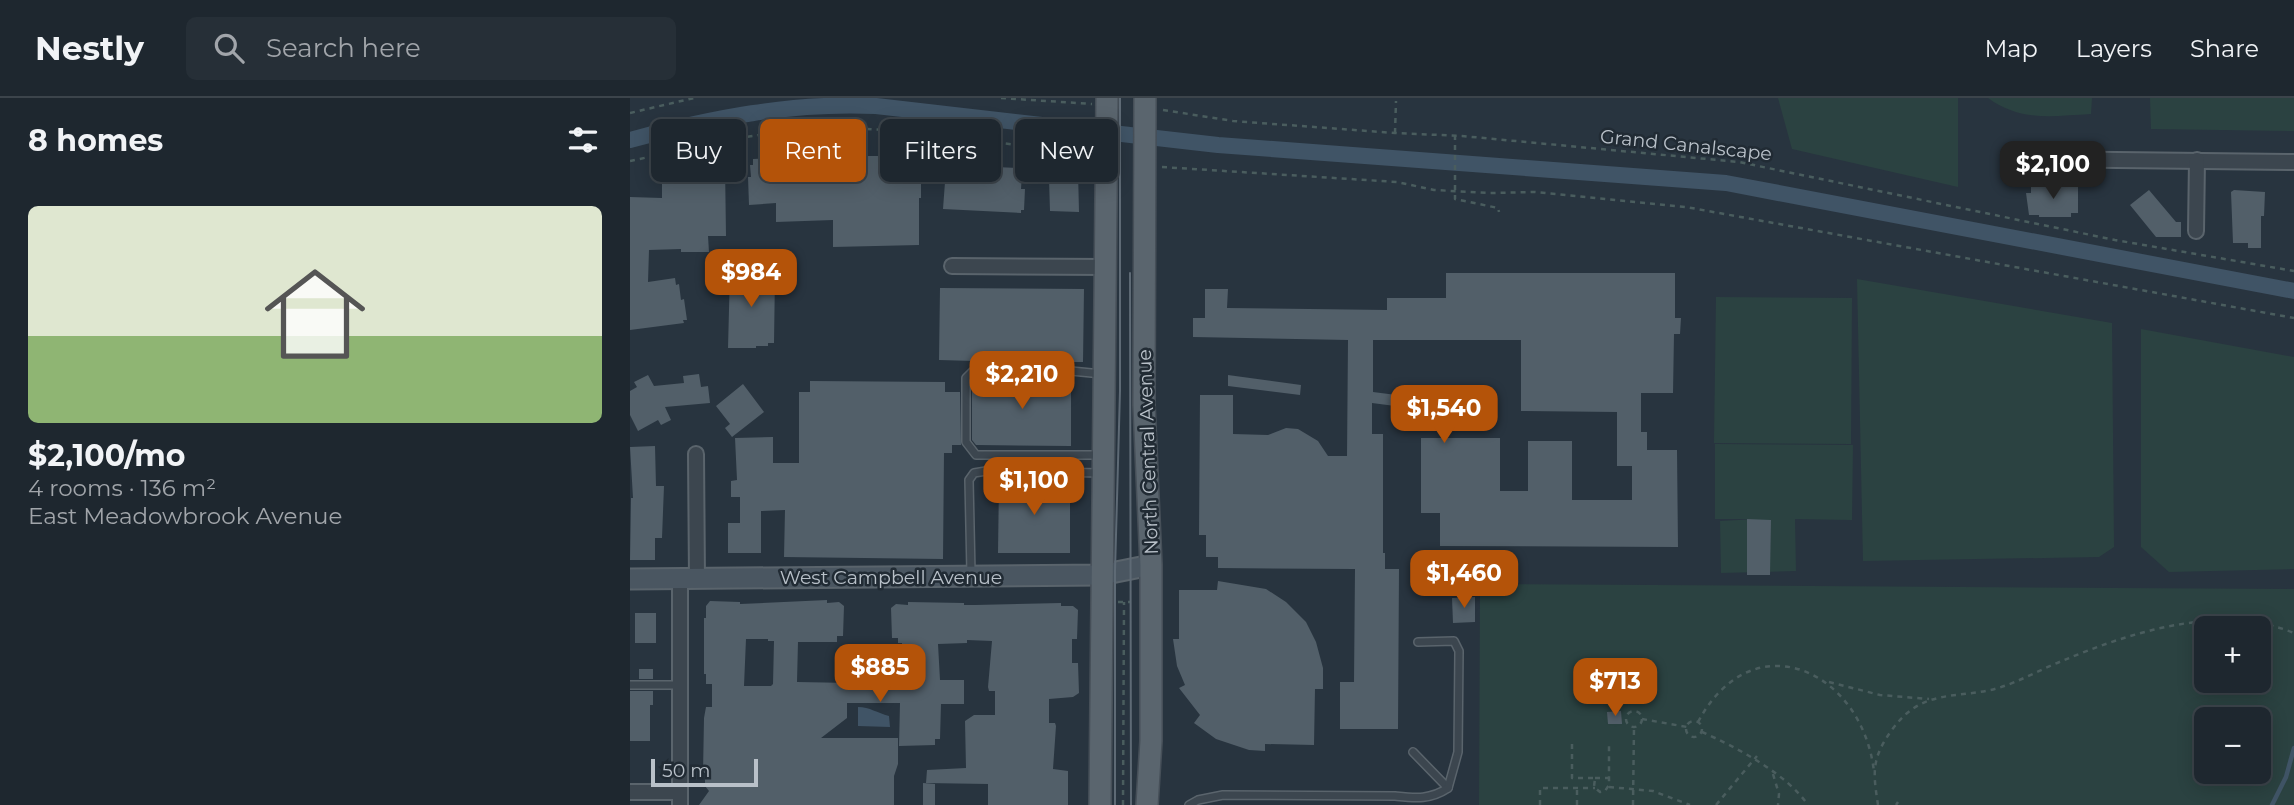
<!DOCTYPE html>
<html lang="en">
<head>
<meta charset="utf-8">
<style>
  :root { --surface:#1e272f; --page:#262f37; --text:#f1f3f6; --muted:#a1a5aa; --line:#3c444b; --accent:#b45309 }
  body { margin:0; font-family:Montserrat,sans-serif; background:var(--page); color:var(--text); height:100vh; display:flex; flex-direction:column; font-size:26px; white-space:nowrap }
  * { box-sizing:border-box; margin:0 }
  p { font-size:23px; color:var(--muted) }
  .icon { flex:none; width:38px; height:38px; fill:none; stroke:currentColor; stroke-width:2; stroke-linecap:round; stroke-linejoin:round }
  .map { position:relative; flex:1; overflow:hidden }
  .drawer { display:flex; flex-direction:column; background:var(--surface); width:630px }
  .drawer>* { flex:none }
  .hud { position:absolute; left:21px; top:21px; width:665px; height:63px; display:flex; gap:14px }
  .buttons { position:absolute; left:1564px; top:518px; display:grid; gap:14px }
  .buttons a { display:grid; place-items:center; width:77px; height:77px; border-radius:10px; background:var(--surface); box-shadow:0 4px 18px #0003,0 0 0 2px var(--line); font-size:35px }
  .scale { position:absolute; left:21px; bottom:18px; width:107px; box-sizing:border-box; padding-left:7px; border:4px solid #b9c1c9; border-top:0; font-size:19px; line-height:24px; white-space:nowrap; color:#b9c1c9; -webkit-text-stroke:5px #212b34; paint-order:stroke }
  .price { position:absolute; translate:-50% -60px; padding:0 16px; border-radius:14px; background:var(--accent); color:#fff; font-size:23px; line-height:46px; filter:drop-shadow(0 2px 4px #0008) }
  .price::after { content:''; position:absolute; left:50%; top:42px; width:21px; height:16px; margin-left:-10px; background:inherit; clip-path:polygon(0 0,100% 0,50% 100%) }
  .price.current { background:#222; color:#fff }
  ul { padding:0; list-style:none }
  li { display:grid; align-content:center; gap:14px; height:371px; padding:0 28px }
  li+li { border-top:2px solid var(--line) }
  li span { display:grid; place-items:center; height:217px; border-radius:10px; color:#555 }
  li>.icon { margin-inline-start:auto }
  span .icon { width:126px; height:126px; fill:#fffc; stroke-width:1 }
  li b { font-size:30px }
  h2 { display:flex; justify-content:space-between; align-items:center; height:84px; padding:0 28px; font-size:30px }
  .tag { padding:0 24px; border-radius:10px; background:var(--surface); box-shadow:0 4px 18px #0003,0 0 0 2px var(--line); font-size:24px; line-height:63px }
  .tag.current { background:var(--accent); color:#fff }
  header { display:flex; align-items:center; gap:42px; box-sizing:border-box; height:98px; padding:0 35px; background:var(--surface); border-bottom:2px solid var(--line) }
  header strong { font-size:33px }
  nav { display:flex; gap:38px; margin-inline-start:auto; font-size:24px }
  .search { width:490px; height:63px; background:var(--page); display:flex; align-items:center; gap:18px; box-sizing:border-box; padding:0 24px; border-radius:10px; color:var(--muted); font-size:26px }
  main { display:flex; flex:1; min-height:0 }
  .map>svg:first-child { display:block }
  .green { fill:#2b4241; fill-rule:evenodd }
  .water { fill:#405466 }
  .lines { fill:none; stroke-linecap:round; stroke-linejoin:round }
  .stream { stroke:#405466; stroke-width:4.5 }
  .canal { stroke:#405466; stroke-width:16 }
  .building { fill:#525f69; fill-rule:evenodd }
  .lane-casing { stroke:#5a646c; stroke-width:10 }
  .street-casing { stroke:#5a646c; stroke-width:18 }
  .secondary-casing { stroke:#5a646c; stroke-width:23 }
  .primary-casing { stroke:#464f58; stroke-width:24 }
  .path { stroke:#4a5d5e; stroke-width:2.5; stroke-dasharray:5 5; stroke-linecap:butt }
  .lane { stroke:#3c464f; stroke-width:7 }
  .street { stroke:#3c464f; stroke-width:14 }
  .secondary { stroke:#4a5661; stroke-width:19 }
  .primary { stroke:#5a656e; stroke-width:21 }
  .tram { stroke:#5e6a75; stroke-width:2 }
  .labels { text-anchor:middle; dominant-baseline:central; stroke-width:5; stroke-linejoin:round; paint-order:stroke }
  .street-label { font-size:19px; fill:#b9c1c9; stroke:#212b34 }
</style>
</head>
<body>
<header>
<strong>Nestly</strong>
<div class="search"><svg class="icon" aria-label="search" viewBox="0 0 24 24"><circle cx="10" cy="10" r="6"/><path d="M15 15l6 6"/></svg>Search here</div>
<nav><a>Map</a><a>Layers</a><a>Share</a></nav>
</header>
<main>
<section class="drawer">
<h2>8 homes<svg class="icon" aria-label="filters" viewBox="0 0 24 24"><path d="M4 7h16M4 17h16"/><circle cx="9" cy="7" r="2"/><circle cx="15" cy="17" r="2"/></svg></h2>
<ul>
<li><span style="background:linear-gradient(#dfe7d0 60%,#8fb573 0)"><svg class="icon" aria-label="home" viewBox="0 0 24 24"><path d="M3 11l9-7 9 7M6 9v11h12V9"/></svg></span><div><b>$2,100/mo</b><p>4 rooms · 136 m²</p><p>East Meadowbrook Avenue</p></div></li>
</ul>
</section>
<div class="map">
<svg width="1664" height="707" viewBox="0 0 1664 707">
  <rect width="100%" height="100%" fill="#28343f"/>
  <g class="green">
    <path d="M1148 0H1328V89L1162 51Z"/>
    <path d="M1358 0H1462L1461 16C1422 18 1391 24 1358 0Z"/>
    <path d="M1520 0H1664V33L1521 31Z"/>
    <path d="M1227 181 1482 225 1484 449 1469 459 1233 463Z"/>
    <path d="M1086 199 1222 200 1221 346 1084 345Z"/>
    <path d="M1511 231 1664 259V471L1539 474 1511 449Z"/>
    <path d="M1085 346 1223 347 1222 422 1165 421 1166 473 1091 475 1090 423 1126 421H1085Z"/>
    <path d="M850 486 1664 491V707H849ZM1577 530H1629V583H1577ZM1577 621H1629V674H1577Z"/>
  </g>
  <path class="water" d="M228 609C240 609 247 615 259 618L260 629 228 628Z"/>
  <g class="lines">
    <path class="stream" d="M1642 707 1656 679 1664 650"/>
    <path class="canal" d="M0 42C81 20 162 4 246 8L588 47 1096 85 1664 193"/>
  </g>
  <g class="building">
    <path d="M192 58V64H216V58H285V63H288V79H291V100H289V147L203 149V122L146 124V105L119 107 118 79H121L120 67H123V61Z"/>
    <path d="M84 67H95L96 138H78L79 154H51V151L19 152 18 184 45 180 46 187 49 186 51 202 54 201 57 222H53L54 225 0 232V99L32 100V81L38 80V78H54V74H84Z"/>
    <path d="M321 67 390 70 389 75H392L391 91H395L394 112H391V115L313 111 315 84 317 85Z"/>
    <path d="M432 73H448L449 114 420 113 419 81H426V77H432Z"/>
    <path d="M1401 88H1448V115H1441V119H1409V117H1399L1396 95H1401Z"/>
    <path d="M1519 92 1546 124H1551V139H1526L1500 107Z"/>
    <path d="M1604 92 1635 94 1634 118H1631V150H1618V145H1603L1601 94Z"/>
    <path d="M103 170 123 171V174H139V177H145L144 245H138V248H126V250H98L100 173H103Z"/>
    <path d="M816 175H1045V220H1051L1050 236H1044L1043 295H1011V334H1017V352H1047L1048 449 810 448V415H791V340H870V393H898V343H942V402H1002V368H987V314L891 313V242H743V294L821 304 819 315 742 305V336H753V455H755V471H769L768 631H710V584H724L725 471 588 470V459H576V437H569L570 297H603V336L638 337 656 330 668 331 688 343 698 358H717L718 242 563 239V220H575V191H598L597 210 757 212V200H816Z"/>
    <path d="M310 190 454 191 453 264H441V267H344V263L309 262Z"/>
    <path d="M69 276 71 289 78 288 80 305 35 309 41 322 31 327 28 322 8 333 0 317V293L7 289 4 284 18 277 24 288 54 285 53 278Z"/>
    <path d="M598 277 671 287 670 297 598 288Z"/>
    <path d="M346 279H441V348L346 347 342 342V294Z"/>
    <path d="M180 283 315 284V294H330L331 347H322V355H314L313 461 154 459 155 412 131 413V455H98V425H110V399H101V383L107 382 105 340 143 339V365H169V294H180Z"/>
    <path d="M113 286 134 314 102 339 95 330 100 326 86 308Z"/>
    <path d="M25 348 26 388H34L32 440H25V462H0L1 400H3L0 349Z"/>
    <path d="M369 383 440 384V455H368Z"/>
    <path d="M1117 421 1141 422 1140 477H1117Z"/>
    <path d="M588 483 636 491 656 504 676 524 686 544 693 570V591H685L684 647 635 646V653L619 652 586 641 564 625 570 617 549 590 555 587 547 568 543 541H549V492H587Z"/>
    <path d="M845 499V524L823 525 822 500Z"/>
    <path d="M197 502V505L209 504 214 508 213 538H207V544H168L167 584 222 585V571H272V545H268V540H262L261 510 266 506 278 507V504L334 505V507H345L431 505V508H443L448 512 447 541H442V565H448L449 595 443 599 419 601V625H425L426 628 423 671 438 673V707H358V686L296 685 297 672 336 670 335 623 344 617H365V593H359L358 589 362 543 337 542V545L308 546 310 582H334V606H311L310 641H305V647L269 648 270 605H217V620L191 640H268V666L264 678V707H69L79 693 75 688V675H73L74 620 76 609H82V586H76V576H74V520H76V508L80 503 110 504V506ZM116 541H138V543H144L143 586 141 588H114Z"/>
    <rect x="5" y="515" width="21" height="30"/>
    <rect x="9" y="571" width="14" height="10"/>
    <path d="M0 593H23V607H20V643H0Z"/>
    <path d="M991 613 992 626H978L977 614Z"/>
    <path d="M293 685 305 686V707H293Z"/>
  </g>
  <g class="lines">
    <g class="lane-casing">
      <g id="lane">
        <path d="M472 276 441 273H343L336 280V344L346 357H472"/>
        <path d="M341 475 339 382 344 375 356 373 472 375"/>
        <path d="M0 587H50"/>
        <path d="M783 654 818 690"/>
        <path d="M559 707 568 702 593 697 765 698C785 700 800 702 818 690L828 654 829 553 824 543 788 544"/>
      </g>
    </g>
    <g class="street-casing">
      <g id="street">
        <path d="M1396 61 1664 64"/>
        <path d="M1566 133 1567 62"/>
        <path d="M322 168 477 169"/>
        <path d="M66 356 67 481"/>
        <path d="M0 694H50"/>
        <path d="M50 707V481"/>
      </g>
    </g>
    <g class="secondary-casing">
      <path id="secondary" d="M0 481 471 477 521 467"/>
    </g>
    <g class="primary-casing">
      <g id="primary">
        <path d="M515 0 514 307 521 467V643L517 707"/>
        <path d="M470 707 477 0"/>
      </g>
    </g>
    <g class="path">
      <path d="M371 0 462 6"/>
      <path d="M533 12 603 23 765 35 832 38 1109 64 1485 142 1664 173"/>
      <path d="M0 15 64 0"/>
      <path d="M765 35 766 3"/>
      <path d="M825 37V101L868 110 869 114"/>
      <path d="M0 63 103 41 187 28 289 34 387 47 459 63"/>
      <path d="M532 69 767 84 804 92 860 95 905 94 1056 109 1664 220"/>
      <path d="M488 504H501"/>
      <path d="M1199 584 1250 597 1299 601"/>
      <circle cx="1004" cy="621" r="8"/>
      <path d="M1012 621 1057 629"/>
      <circle cx="1064" cy="631" r="8"/>
      <path d="M1068 624C1123 521 1233 573 1244 674"/>
      <path d="M1072 634C1106 649 1157 676 1178 707"/>
      <path d="M942 646V680H965L964 689 970 694 975 693 979 687V646"/>
      <path d="M1143 676 1149 696 1148 707"/>
      <path d="M965 680H979"/>
      <path d="M979 689 1023 693 1060 707"/>
      <path d="M493 707 494 504"/>
      <path d="M910 707V690H965"/>
      <path d="M947 707V690"/>
      <path d="M1003 707 1004 629"/>
      <path d="M1086 707 1127 658"/>
      <path d="M1248 707C1246 693 1243 678 1246 664 1249 647 1267 622 1281 612 1307 593 1339 599 1368 590 1389 584 1411 571 1432 563 1501 534 1591 505 1664 535"/>
      <path d="M1266 707 1268 704"/>
    </g>
    <use href="#lane" class="lane"/>
    <use href="#street" class="street"/>
    <use href="#secondary" class="secondary"/>
    <use href="#primary" class="primary"/>
    <g class="tram">
      <path d="M500 175 501 707"/>
      <path d="M485 707V473L490 293V0"/>
    </g>
  </g>
  <g class="labels">
    <g class="street-label">
      <text transform="translate(1056 47) rotate(6)">Grand Canalscape</text>
      <text transform="translate(518 354) rotate(-92)">North Central Avenue</text>
      <text x="261" y="479">West Campbell Avenue</text>
    </g>
  </g>
</svg>
<div class="buttons">
<a>+</a>
<a>−</a>
</div>
<div class="scale">50 m</div>
<b class="price current" style="left:1423px;top:103px">$2,100</b>
<b class="price" style="left:121px;top:211px">$984</b>
<b class="price" style="left:392px;top:313px">$2,210</b>
<b class="price" style="left:814px;top:347px">$1,540</b>
<b class="price" style="left:404px;top:419px">$1,100</b>
<b class="price" style="left:834px;top:512px">$1,460</b>
<b class="price" style="left:250px;top:606px">$885</b>
<b class="price" style="left:985px;top:620px">$713</b>
<div class="hud">
<a class="tag">Buy</a>
<a class="tag current">Rent</a>
<a class="tag">Filters</a>
<a class="tag">New</a>
</div>
</div>
</main>
</body>
</html>
